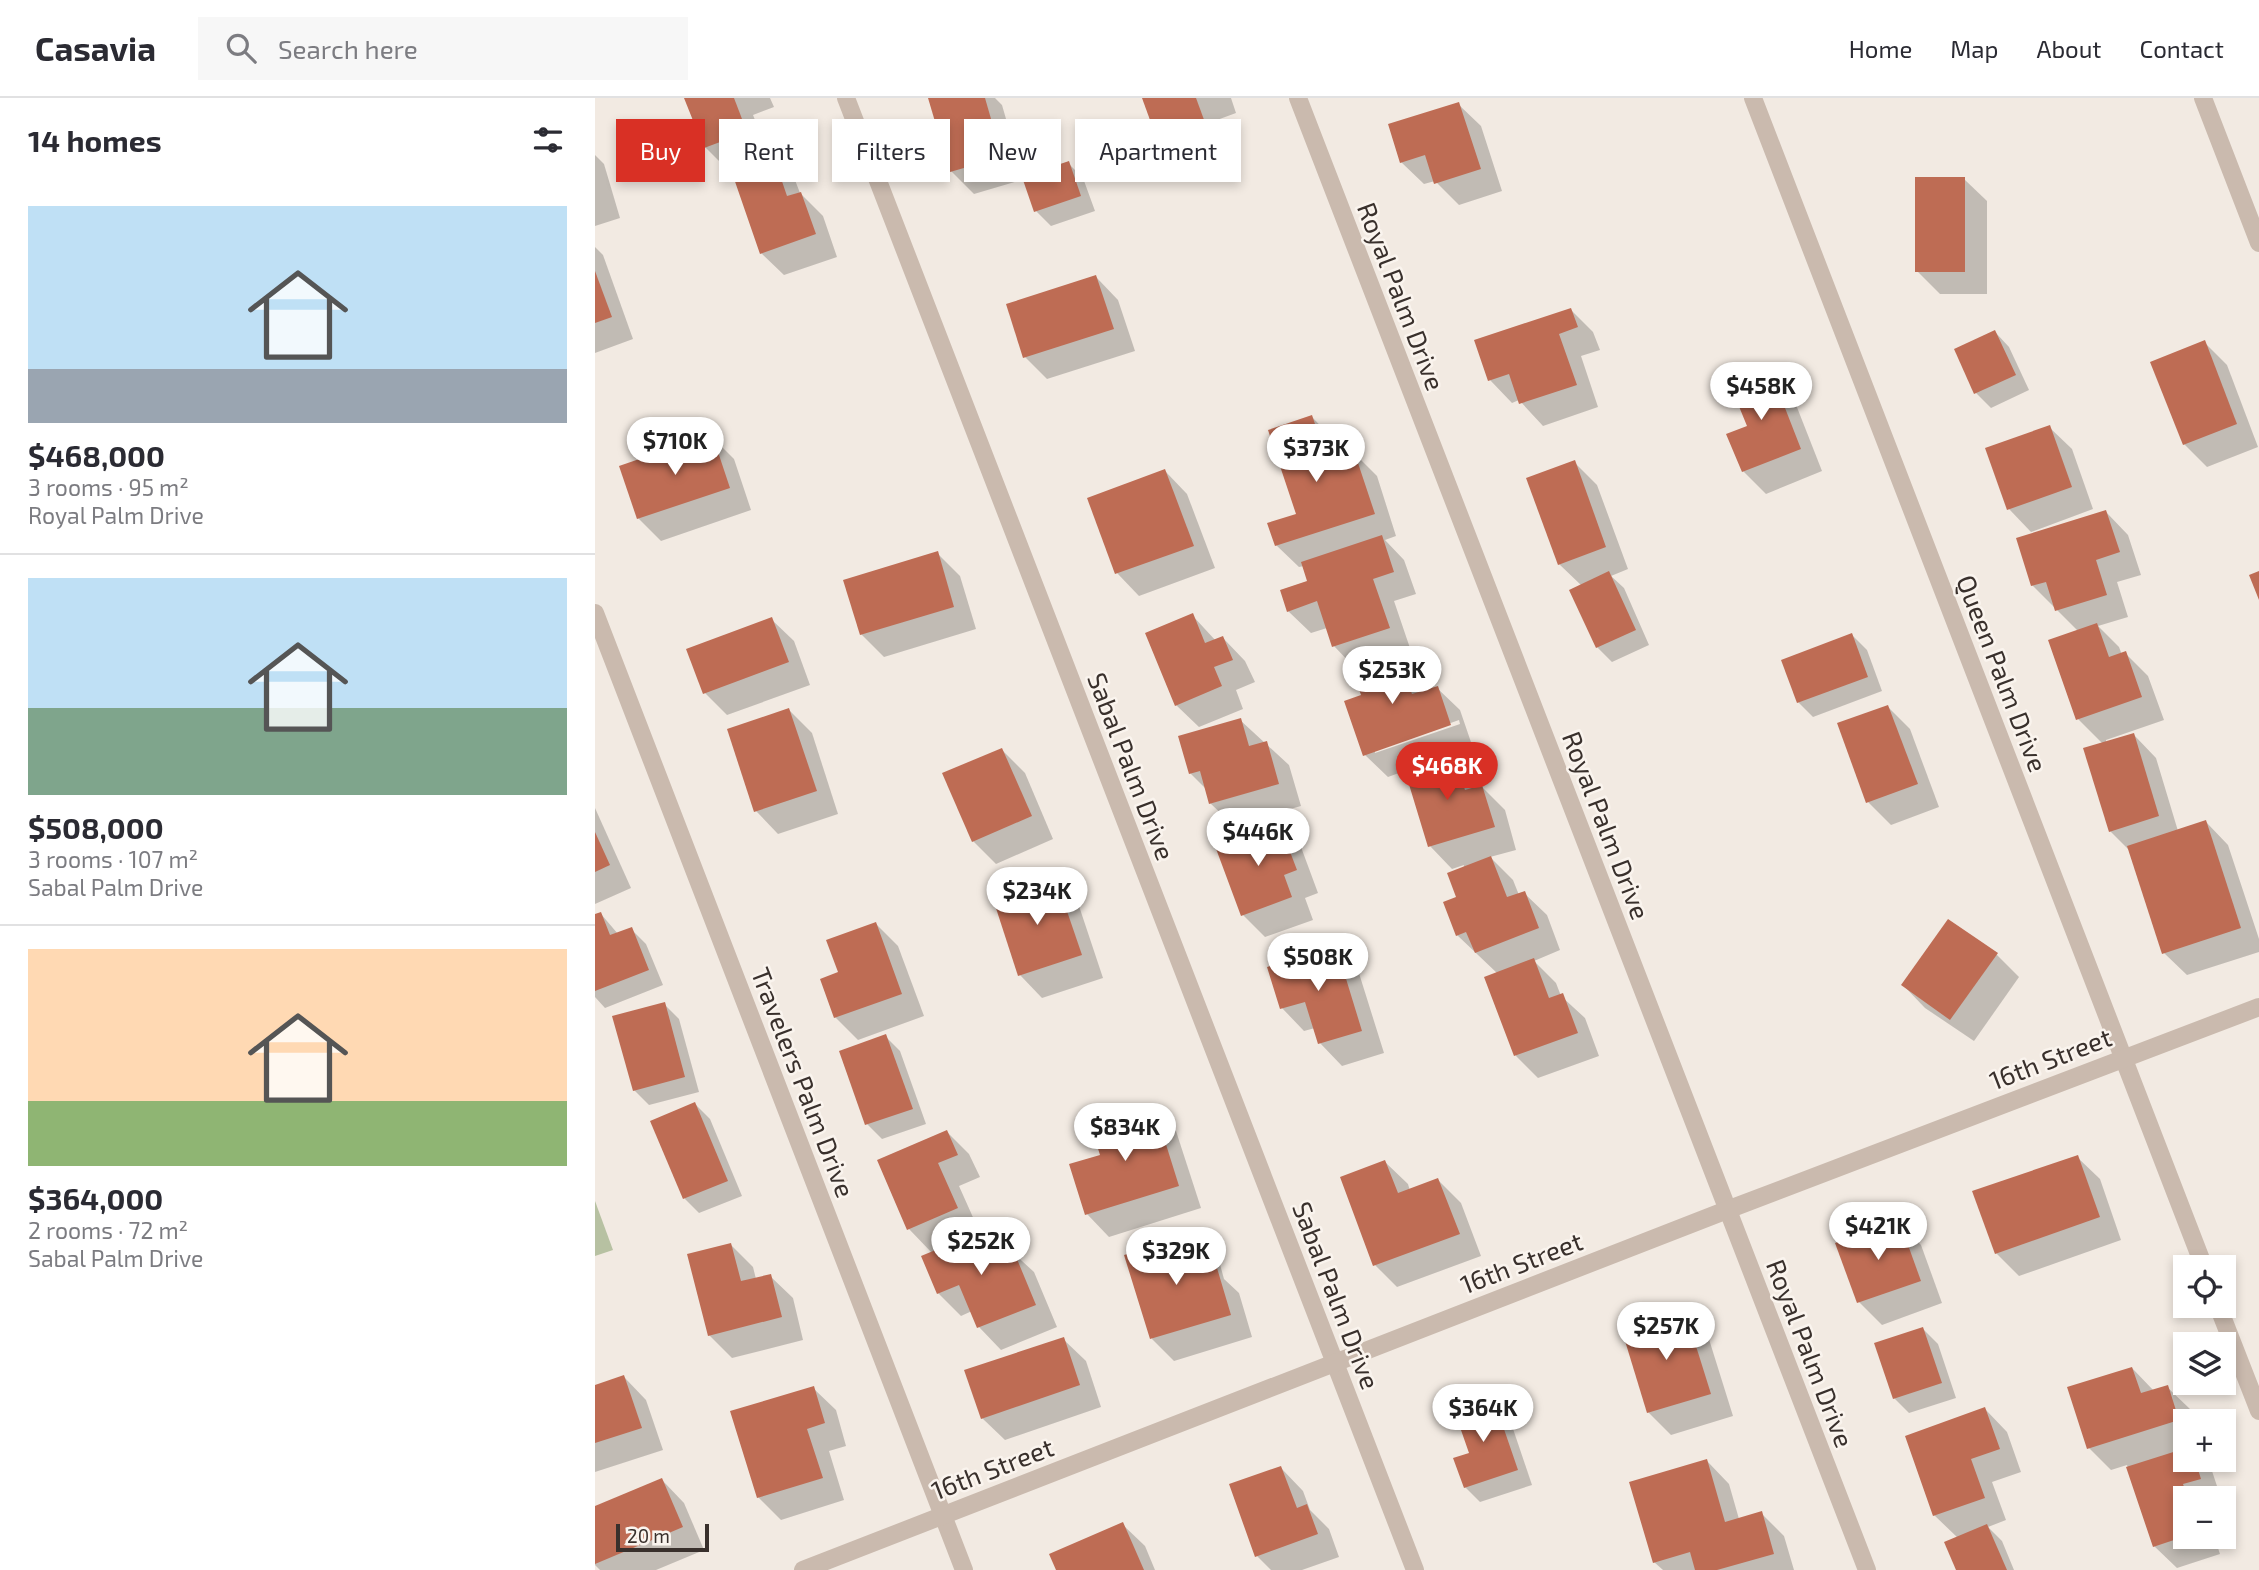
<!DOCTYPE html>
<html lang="en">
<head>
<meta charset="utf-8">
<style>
  :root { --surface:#fff; --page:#f7f7f7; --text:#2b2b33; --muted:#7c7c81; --line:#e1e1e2; --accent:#d93025 }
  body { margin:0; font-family:"Exo 2",sans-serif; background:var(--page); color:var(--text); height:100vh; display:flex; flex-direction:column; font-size:26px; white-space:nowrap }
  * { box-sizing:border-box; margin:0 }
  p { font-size:23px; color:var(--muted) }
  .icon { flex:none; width:38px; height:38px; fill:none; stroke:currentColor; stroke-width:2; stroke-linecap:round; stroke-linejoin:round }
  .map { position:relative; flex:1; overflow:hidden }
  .panel { display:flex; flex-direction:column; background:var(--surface); width:595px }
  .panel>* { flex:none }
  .hud { position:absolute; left:21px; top:21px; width:665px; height:63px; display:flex; gap:14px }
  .controls { position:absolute; left:1578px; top:1157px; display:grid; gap:14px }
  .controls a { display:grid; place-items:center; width:63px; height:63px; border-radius:0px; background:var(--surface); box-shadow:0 4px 10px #0003; font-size:35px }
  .scale { position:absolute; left:21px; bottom:18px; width:93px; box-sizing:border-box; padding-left:7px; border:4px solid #39302c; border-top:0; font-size:19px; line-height:24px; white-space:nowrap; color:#39302c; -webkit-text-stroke:5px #faf4ee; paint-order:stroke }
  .price { position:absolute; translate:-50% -60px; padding:0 16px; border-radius:24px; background:#fff; color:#222; font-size:23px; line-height:46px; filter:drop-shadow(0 2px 4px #0008) }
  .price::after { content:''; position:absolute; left:50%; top:42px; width:21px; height:16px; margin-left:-10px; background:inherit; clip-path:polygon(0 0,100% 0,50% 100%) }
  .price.current { background:var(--accent); color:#fff }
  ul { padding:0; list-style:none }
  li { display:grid; align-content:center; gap:14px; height:371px; padding:0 28px }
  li+li { border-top:2px solid var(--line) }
  li span { display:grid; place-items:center; height:217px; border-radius:0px; color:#555 }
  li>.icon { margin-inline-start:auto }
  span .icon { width:126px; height:126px; fill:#fffc; stroke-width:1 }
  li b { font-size:30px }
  h2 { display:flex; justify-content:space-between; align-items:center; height:84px; padding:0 28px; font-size:30px }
  .tag { padding:0 24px; border-radius:0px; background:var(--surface); box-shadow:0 4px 10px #0003; font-size:24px; line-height:63px }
  .tag.current { background:var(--accent); color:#fff }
  header { display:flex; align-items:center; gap:42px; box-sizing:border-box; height:98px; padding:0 35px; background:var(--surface); border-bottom:2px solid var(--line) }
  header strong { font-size:33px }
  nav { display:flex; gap:38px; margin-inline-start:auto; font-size:24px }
  .search { width:490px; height:63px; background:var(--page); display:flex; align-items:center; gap:18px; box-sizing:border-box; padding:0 24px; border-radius:0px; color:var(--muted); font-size:26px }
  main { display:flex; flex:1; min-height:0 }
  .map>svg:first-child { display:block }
  .green { fill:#b7c1a2 }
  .shadow { fill:#0003; fill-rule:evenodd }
  .building { fill:#be6c54 }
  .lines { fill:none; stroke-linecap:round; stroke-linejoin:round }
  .street { stroke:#cabaae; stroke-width:18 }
  .labels { text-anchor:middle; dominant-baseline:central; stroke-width:5; stroke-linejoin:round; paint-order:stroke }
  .street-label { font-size:26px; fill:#39302c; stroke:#faf4ee }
</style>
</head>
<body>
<header>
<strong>Casavia</strong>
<div class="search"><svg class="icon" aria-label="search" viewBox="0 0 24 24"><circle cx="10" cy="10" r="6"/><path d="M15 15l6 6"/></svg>Search here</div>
<nav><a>Home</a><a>Map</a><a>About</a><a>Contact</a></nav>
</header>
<main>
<section class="panel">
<h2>14 homes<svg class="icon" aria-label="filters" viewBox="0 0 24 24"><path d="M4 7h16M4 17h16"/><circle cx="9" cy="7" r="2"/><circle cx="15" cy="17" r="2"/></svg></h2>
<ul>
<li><span style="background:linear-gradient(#bfe0f5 75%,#9aa5b1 0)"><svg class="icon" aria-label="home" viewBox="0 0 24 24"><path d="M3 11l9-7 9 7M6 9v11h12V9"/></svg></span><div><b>$468,000</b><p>3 rooms · 95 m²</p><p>Royal Palm Drive</p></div></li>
<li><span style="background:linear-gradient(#bfe0f5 60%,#7fa58c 0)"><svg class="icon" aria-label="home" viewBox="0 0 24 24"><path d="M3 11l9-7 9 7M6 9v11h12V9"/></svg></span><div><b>$508,000</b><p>3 rooms · 107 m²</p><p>Sabal Palm Drive</p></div></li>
<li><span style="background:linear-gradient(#ffd9b3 70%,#8fb573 0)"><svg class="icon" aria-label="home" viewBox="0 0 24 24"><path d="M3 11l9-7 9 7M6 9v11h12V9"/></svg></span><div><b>$364,000</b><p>2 rooms · 72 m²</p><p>Sabal Palm Drive</p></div></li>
</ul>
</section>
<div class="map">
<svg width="1664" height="1472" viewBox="0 0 1664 1472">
  <rect width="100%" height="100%" fill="#f2eae2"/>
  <path class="green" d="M0 1103 18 1152 0 1158Z"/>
  <g class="shadow">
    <path d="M91 0H175L179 9 158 17 174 57 164 60 166 63 177 59 200 82 205 95 228 118 242 159 189 177 166 155 137 70 133 72 110 49Z"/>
    <path d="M335 0H400L407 7 428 80 473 65 488 80 500 113 456 128 441 113 430 81 379 96 356 73Z"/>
    <path d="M549 0H636L641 15 622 22 636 61 591 77 569 54Z"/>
    <path d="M863 6 886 28 907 93 864 107 840 83 829 86 806 64Z"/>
    <path d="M0 57 9 66 25 120 0 128Z"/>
    <path d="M1369 81 1392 103V196H1345L1322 173Z"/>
    <path d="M0 149 8 157 38 241 0 255Z"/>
    <path d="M501 179 523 202 540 253 452 281 430 259Z"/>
    <path d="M976 212 998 234 1005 252 986 258 1003 309 948 328 924 302 917 305 895 282Z"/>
    <path d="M1400 234 1414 249 1434 292 1396 310 1381 295Z"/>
    <path d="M1609 244 1632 267 1663 349 1612 369 1589 346Z"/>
    <path d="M1173 271 1196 294 1227 373 1171 396 1148 373 1154 329Z"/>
    <path d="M717 319 739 342 745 360 759 355 782 378 801 438 790 442 809 462 821 496 799 503 816 553 803 557 823 577 829 594 842 590 865 612 878 650 857 657 881 680 884 690 887 689 910 712 921 752 895 759 918 782 924 797 929 795 952 817 965 852 939 863 961 885 966 898 990 920 1004 958 943 980 921 958 892 880 903 876 862 837 863 800 869 767 857 771 835 748 812 672 793 679 770 657 768 599 758 568 739 548 732 530 716 535 693 513 714 484 709 468 704 469 681 447 703 417ZM864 622 865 626 780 655V652Z"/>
    <path d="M1454 329 1477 351 1498 411 1436 434 1414 411Z"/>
    <path d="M116 338 139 361 156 412 66 443 43 420Z"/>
    <path d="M979 364 1002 387 1033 471 1016 478 1029 490 1054 547 1017 564 1002 549 987 488 964 466Z"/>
    <path d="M570 373 592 396 620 470 544 498 522 475Z"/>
    <path d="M1511 414 1533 437 1546 477 1522 484 1533 519 1503 528 1524 549 1527 557 1531 556 1553 578 1569 622 1511 642V645L1539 637 1561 660 1583 733 1611 724 1633 747 1664 841V854L1592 877 1569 855 1535 753 1515 733 1508 646 1483 621 1455 543 1483 533 1437 487Z"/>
    <path d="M342 455 365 478 381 531 289 559 266 536Z"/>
    <path d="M597 517 621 543 628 540 650 563 660 584 641 592 648 611 604 629 581 607Z"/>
    <path d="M176 521 199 543 215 587 132 617 110 595Z"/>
    <path d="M1257 537 1272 552 1287 593 1218 619 1203 604Z"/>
    <path d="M1293 609 1315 631 1344 709 1296 727 1273 704Z"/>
    <path d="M194 612 217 635 243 716 183 736 161 713Z"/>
    <path d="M645 622 694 667 706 708 638 727 615 705 611 691 595 675Z"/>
    <path d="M407 652 430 675 458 741 401 766 378 743Z"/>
    <path d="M0 710 36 790 0 806Z"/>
    <path d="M684 727 706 749 723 795 710 800 718 822 670 839 648 817Z"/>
    <path d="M461 783 483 805 508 880 447 900 425 877Z"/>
    <path d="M6 816 23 836 36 831 51 846 68 887 10 910 0 899V818Z"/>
    <path d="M1354 823 1402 857 1424 879 1379 943 1330 910 1308 887Z"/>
    <path d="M281 826 303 848 329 918 263 942 240 919 245 875Z"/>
    <path d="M740 850 763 872 789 955 747 968 725 945 720 930 709 933 687 910Z"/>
    <path d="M69 906 84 921 104 994 54 1007 39 992Z"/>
    <path d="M290 938 305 953 331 1026 287 1041 272 1026Z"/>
    <path d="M100 1006 115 1021 147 1098 104 1115 90 1101 57 1024Z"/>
    <path d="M558 1010 581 1033 606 1110 514 1139 492 1116 508 1058Z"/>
    <path d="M352 1034 374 1056 385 1079 364 1088 385 1135 393 1132 439 1174 462 1229 406 1252 384 1229 377 1213 366 1218 343 1195 328 1159 337 1155 314 1131Z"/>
    <path d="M1482 1059 1505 1081 1526 1142 1424 1178 1401 1155Z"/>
    <path d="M790 1064 813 1086 815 1093 843 1082 866 1105 886 1158 802 1189 780 1167Z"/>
    <path d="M1303 1124 1326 1147 1347 1205 1287 1227 1264 1204Z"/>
    <path d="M600 1137 623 1159 629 1181 644 1195 657 1239 579 1263 557 1241Z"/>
    <path d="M136 1147 158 1169 161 1181 175 1178 198 1200 208 1242 137 1260 114 1237Z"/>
    <path d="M1090 1215 1113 1238 1138 1318 1076 1337 1053 1314Z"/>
    <path d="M1328 1231 1343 1246 1361 1300 1314 1315 1299 1300Z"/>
    <path d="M468 1241 491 1263 506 1309 410 1342 387 1320Z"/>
    <path d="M1537 1270 1559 1293 1572 1289 1595 1311 1599 1323H1591V1362H1606L1617 1373 1626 1400H1591V1438H1619L1625 1456 1582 1470 1559 1448 1532 1367 1516 1372 1494 1350Z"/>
    <path d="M29 1279 51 1302 68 1352 0 1374V1288Z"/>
    <path d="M218 1290 241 1312 251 1348 234 1353 249 1402 186 1422 163 1399Z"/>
    <path d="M898 1301 913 1316 937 1387 885 1404 870 1389 876 1356Z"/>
    <path d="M1390 1311 1412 1334 1426 1374 1397 1384 1411 1422 1393 1429 1407 1443 1419 1472H1363V1440L1339 1417Z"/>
    <path d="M1112 1363 1134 1386 1144 1421 1166 1415 1189 1438 1199 1472H1068L1059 1464Z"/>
    <path d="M686 1370 708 1393 715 1412 734 1431 744 1459 707 1472H676L662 1458Z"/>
    <path d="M67 1382 89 1405 109 1452 61 1472H5L0 1467V1410Z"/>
    <path d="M527 1426 550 1448 560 1472H463Z"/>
  </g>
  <g class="building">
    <path d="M89 0H139L152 34 109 50Z"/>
    <path d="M333 0H390L407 59 355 74Z"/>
    <path d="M547 0H601L615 38 567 55Z"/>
    <path d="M864 4 886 71 839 86 830 57 805 65 793 26Z"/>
    <path d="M178 57 192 98 206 94 221 136 165 156 136 72Z"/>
    <path d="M474 63 486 98 439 114 427 79Z"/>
    <rect x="1320" y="79" width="50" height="95"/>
    <path d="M0 173 17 219 0 225Z"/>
    <path d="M501 177 519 231 428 260 411 206Z"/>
    <path d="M976 210 983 229 964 236 982 287 924 306 914 276 893 283 879 242Z"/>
    <path d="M1400 232 1421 277 1379 296 1359 251Z"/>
    <path d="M1610 242 1642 326 1588 347 1555 264Z"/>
    <path d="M1174 269 1206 351 1147 374 1131 336 1152 328 1134 284Z"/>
    <path d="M717 317 732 362 759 353 780 416 680 448 672 425 701 416 673 332Z"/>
    <path d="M1455 327 1477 389 1412 412 1390 350Z"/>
    <path d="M117 336 135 390 42 421 24 368Z"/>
    <path d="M980 362 1011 449 963 467 931 380Z"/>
    <path d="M570 371 599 448 520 476 492 400Z"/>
    <path d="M1511 412 1525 454 1501 462 1512 497 1460 513 1451 484 1436 488 1421 440Z"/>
    <path d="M787 437 799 474 778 481 795 530 737 549 722 503 692 514 685 492 712 483 706 464Z"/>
    <path d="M343 453 359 509 265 537 248 482Z"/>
    <path d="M1014 473 1041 532 1001 550 974 492Z"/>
    <path d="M1664 473V502L1654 477Z"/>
    <path d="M598 515 610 545 628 538 638 562 619 569 627 588 580 608 550 535Z"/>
    <path d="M177 519 194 564 108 596 91 551Z"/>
    <path d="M1502 525 1514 559 1531 553 1547 599 1481 622 1453 542Z"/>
    <path d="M1257 535 1273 579 1202 605 1186 562Z"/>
    <path d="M801 552 817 596 843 588 856 627 768 658 749 603 766 597 756 568Z"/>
    <path d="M1293 607 1323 686 1271 705 1242 625Z"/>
    <path d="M194 610 222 693 159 714 132 631Z"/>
    <path d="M646 620 654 648 672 643 684 686 614 706 605 673 594 676 583 638Z"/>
    <path d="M1539 635 1564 718 1514 734 1488 650Z"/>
    <path d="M407 650 437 718 377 744 347 675Z"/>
    <path d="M859 656 870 692 887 687 900 729 833 749 809 670Z"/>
    <path d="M1611 722 1646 830 1567 856 1532 748Z"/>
    <path d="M684 725 702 772 689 777 697 799 646 818 620 748Z"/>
    <path d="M0 734 15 767 0 774Z"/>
    <path d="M896 758 912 799 930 793 944 830 880 855 871 834 861 838 848 804 861 799 852 775Z"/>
    <path d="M461 781 487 857 423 878 398 801Z"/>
    <path d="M6 814 15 837 37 829 54 872 0 893V816Z"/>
    <path d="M1353 821 1403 855 1355 922 1306 887Z"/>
    <path d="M281 824 307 896 239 920 225 881 243 874 231 842Z"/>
    <path d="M741 848 767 933 723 946 710 904 685 911 672 869Z"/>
    <path d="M939 860 954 900 968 895 983 935 919 958 889 879Z"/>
    <path d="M70 904 90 979 38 993 17 918Z"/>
    <path d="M291 936 318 1011 270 1027 244 953Z"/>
    <path d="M100 1004 133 1083 88 1101 55 1023Z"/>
    <path d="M559 1008 584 1088 490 1117 474 1066 505 1057 496 1028Z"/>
    <path d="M352 1032 363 1057 343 1065 363 1110 312 1132 282 1062Z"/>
    <path d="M1483 1057 1505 1119 1400 1156 1377 1093Z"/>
    <path d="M790 1062 803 1095 843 1080 865 1136 778 1168 745 1079Z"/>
    <path d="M1304 1122 1326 1183 1262 1205 1240 1145Z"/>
    <path d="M394 1130 404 1155 417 1149 441 1207 382 1230 364 1187 342 1196 326 1158Z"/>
    <path d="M600 1135 613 1173 622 1170 636 1217 555 1241 529 1157Z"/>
    <path d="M136 1145 146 1183 176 1176 187 1219 113 1238 92 1156Z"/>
    <path d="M1090 1213 1116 1296 1052 1315 1027 1233Z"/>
    <path d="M1328 1229 1347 1285 1298 1301 1279 1245Z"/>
    <path d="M469 1239 485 1287 386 1321 369 1272Z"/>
    <path d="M1537 1269 1546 1295 1573 1287 1584 1322 1492 1351 1472 1289Z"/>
    <path d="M29 1277 47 1330 0 1345V1287Z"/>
    <path d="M219 1288 230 1325 212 1331 228 1380 162 1400 135 1313Z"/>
    <path d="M898 1299 923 1372 869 1390 858 1360 874 1355 859 1312Z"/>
    <path d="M1390 1309 1405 1351 1376 1361 1390 1400 1338 1418 1310 1338Z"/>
    <path d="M1591 1350V1362H1600L1606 1381 1588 1386 1593 1400H1591V1438L1558 1449 1531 1369Z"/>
    <path d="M1112 1361 1130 1424 1167 1413 1179 1456 1122 1472H1100L1095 1454 1058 1465 1034 1384Z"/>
    <path d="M686 1368 702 1410 712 1406 723 1436 660 1459 634 1386Z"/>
    <path d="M67 1380 88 1429 0 1466V1408Z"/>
    <path d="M528 1424 549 1472H461L454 1456Z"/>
    <path d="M1392 1426 1412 1472H1361L1349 1444Z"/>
  </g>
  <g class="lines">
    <g class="street">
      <path d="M251 0 820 1472"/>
      <path d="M703 0 1272 1472"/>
      <path d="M1158 0 1609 1169"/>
      <path d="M1608 0 1664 145"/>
      <path d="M0 515 369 1472"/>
      <path d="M1623 1208 1664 1313"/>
      <path d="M208 1472 1132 1112 1664 909"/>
    </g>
  </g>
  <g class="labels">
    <g class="street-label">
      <text transform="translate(807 198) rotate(69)">Royal Palm Drive</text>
      <text transform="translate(1408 575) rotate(69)">Queen Palm Drive</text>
      <text transform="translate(537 668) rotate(69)">Sabal Palm Drive</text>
      <text transform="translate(1012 727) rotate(69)">Royal Palm Drive</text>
      <text transform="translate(1455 960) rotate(-21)">16th Street</text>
      <text transform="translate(209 984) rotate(69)">Travelers Palm Drive</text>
      <text transform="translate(926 1164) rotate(-21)">16th Street</text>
      <text transform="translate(742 1197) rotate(69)">Sabal Palm Drive</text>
      <text transform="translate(1216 1255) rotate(69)">Royal Palm Drive</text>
      <text transform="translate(397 1370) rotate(-21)">16th Street</text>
    </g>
  </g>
</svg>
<div class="controls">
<a><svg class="icon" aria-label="locate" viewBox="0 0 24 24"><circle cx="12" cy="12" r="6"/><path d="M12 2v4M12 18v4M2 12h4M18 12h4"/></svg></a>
<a><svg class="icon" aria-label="layers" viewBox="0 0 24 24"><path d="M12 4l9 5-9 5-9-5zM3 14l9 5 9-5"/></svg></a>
<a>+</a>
<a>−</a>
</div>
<div class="scale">20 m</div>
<b class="price" style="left:1166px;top:324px">$458K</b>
<b class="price" style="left:80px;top:379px">$710K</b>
<b class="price" style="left:721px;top:386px">$373K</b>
<b class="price" style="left:797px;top:608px">$253K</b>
<b class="price current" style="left:852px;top:704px">$468K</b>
<b class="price" style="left:663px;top:770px">$446K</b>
<b class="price" style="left:442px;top:829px">$234K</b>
<b class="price" style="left:723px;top:895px">$508K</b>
<b class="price" style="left:530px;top:1065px">$834K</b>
<b class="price" style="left:1283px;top:1164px">$421K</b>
<b class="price" style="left:386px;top:1179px">$252K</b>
<b class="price" style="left:581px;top:1189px">$329K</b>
<b class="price" style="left:1071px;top:1264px">$257K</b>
<b class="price" style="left:888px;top:1346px">$364K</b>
<div class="hud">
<a class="tag current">Buy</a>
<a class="tag">Rent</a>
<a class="tag">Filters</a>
<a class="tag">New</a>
<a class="tag">Apartment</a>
</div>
</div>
</main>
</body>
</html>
